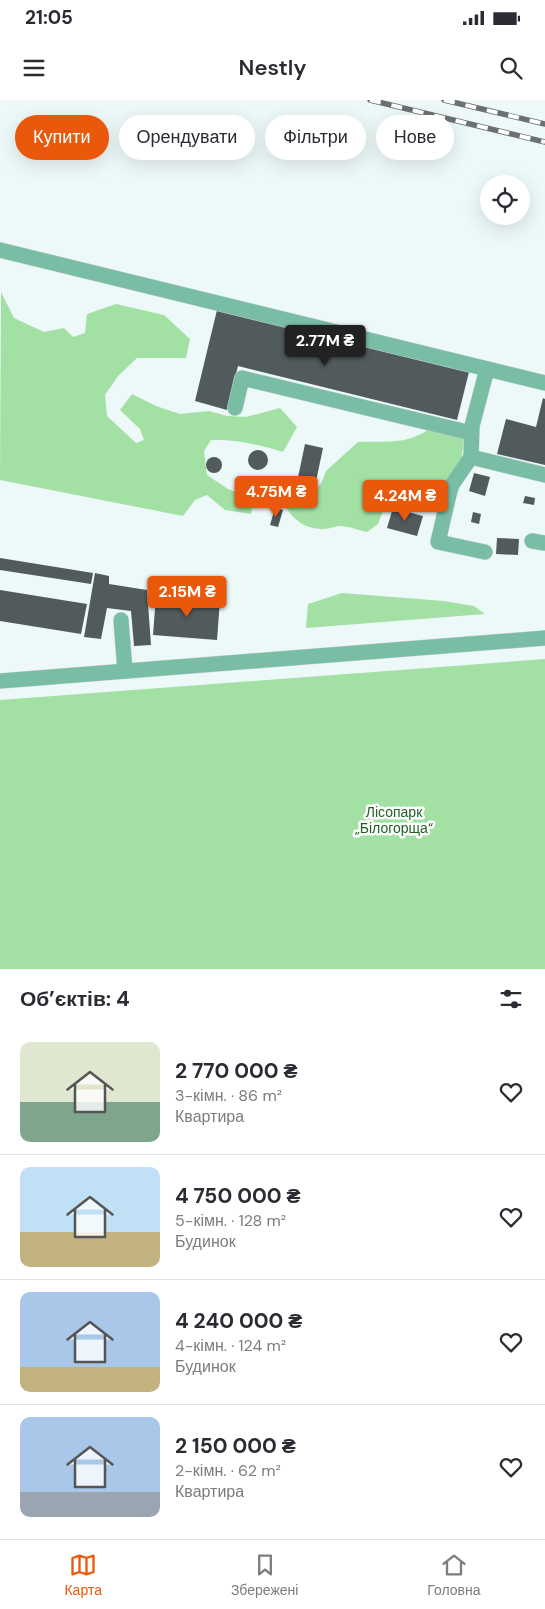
<!DOCTYPE html>
<html lang="uk">
<head>
<meta charset="utf-8">
<style>
  :root { --surface:#fff; --page:#f2f2f3; --text:#2b2b33; --muted:#7c7c81; --line:#e1e1e2; --accent:#ea580c }
  body { margin:0; font-family:"DM Sans",sans-serif; background:var(--page); color:var(--text); height:100vh; display:flex; flex-direction:column; font-size:19px; white-space:nowrap }
  * { box-sizing:border-box; margin:0 }
  p { font-size:16px; color:var(--muted) }
  .icon { flex:none; width:28px; height:28px; fill:none; stroke:currentColor; stroke-width:2; stroke-linecap:round; stroke-linejoin:round }
  .map { position:relative; height:869px; overflow:hidden }
  .drawer { display:flex; flex-direction:column; background:var(--surface); flex:1 }
  .drawer>* { flex:none }
  .top-card { position:absolute; left:15px; top:15px; width:515px; height:45px; display:flex; gap:10px }
  .tools { position:absolute; left:480px; top:75px; display:grid; gap:10px }
  .tools a { display:grid; place-items:center; width:50px; height:50px; border-radius:50%; background:var(--surface); box-shadow:0 5px 20px #0002; font-size:25px }
  .price { position:absolute; translate:-50% -42px; padding:0 11px; border-radius:5px; background:var(--accent); color:#fff; font-size:16px; line-height:32px; filter:drop-shadow(0 1px 2px #0008) }
  .price::after { content:''; position:absolute; left:50%; top:30px; width:15px; height:11px; margin-left:-8px; background:inherit; clip-path:polygon(0 0,100% 0,50% 100%) }
  .price.selected { background:#222; color:#fff }
  ul { padding:0; list-style:none }
  li { display:flex; align-items:center; gap:15px; height:125px; padding:0 20px }
  li+li { border-top:1px solid var(--line) }
  li span { display:grid; place-items:center; flex:none; width:140px; height:100px; border-radius:10px; color:#555 }
  li>.icon { margin-inline-start:auto }
  span .icon { width:60px; height:60px; fill:#fffc; stroke-width:1 }
  li b { font-size:21px }
  h2 { display:flex; justify-content:space-between; align-items:center; height:60px; padding:0 20px; font-size:21px }
  .pill { padding:0 18px; border-radius:22px; background:var(--surface); box-shadow:0 5px 20px #0002; font-size:18px; line-height:45px }
  .pill.selected { background:var(--accent); color:#fff }
  .status { display:flex; justify-content:space-between; align-items:center; height:35px; padding:0 25px; background:var(--surface); direction:ltr }
  .status svg { height:14px; fill:currentColor }
  header { display:flex; justify-content:space-between; align-items:center; height:65px; padding:0 20px; background:var(--surface); font-size:22px; font-weight:600 }
  .dock { display:flex; justify-content:space-around; align-items:center; height:70px; border-top:1px solid var(--line); background:var(--surface); font-size:14px; color:var(--muted) }
  .dock a { display:grid; justify-items:center; gap:2px }
  .dock .selected { color:var(--accent) }
  .map>svg:first-child { display:block }
  .green { fill:#a3e0a4 }
  .building { fill:#515a5d }
  .lines { fill:none; stroke-linecap:round; stroke-linejoin:round }
  .minor-casing { stroke:#cbd5d5; stroke-width:16 }
  .minor { stroke:#7abda5; stroke-width:15 }
  .rail-casing { stroke:#6b7171; stroke-width:5.5 }
  .rail { stroke:#fff; stroke-width:4; stroke-dasharray:11; stroke-linecap:butt }
  .labels { text-anchor:middle; dominant-baseline:central; stroke-width:5; stroke-linejoin:round; paint-order:stroke }
  .park-label { font-size:14px; fill:#206126; stroke:#fff }
</style>
</head>
<body>
<div class="status"><b>21:05</b><svg viewBox="0 0 49 12"><path d="M0 12V9h3v3zM5 12V6h3v6zM10 12V3h3v9zM15 12V0h3v12zM26 1h20v11H26zM47 4h2v5h-2z"/></svg></div>
<header><svg class="icon" aria-label="menu" viewBox="0 0 24 24"><path d="M4 6h16M4 12h16M4 18h16"/></svg>Nestly<svg class="icon" aria-label="search" viewBox="0 0 24 24"><circle cx="10" cy="10" r="6"/><path d="M15 15l6 6"/></svg></header>
<div class="map">
<svg width="545" height="869" viewBox="0 0 545 869">
  <rect width="100%" height="100%" fill="#edf8f8"/>
  <g class="green">
    <path d="M1 192 14 218 44 232 64 228 73 237 85 233 87 214 116 204 164 215 190 239 186 258H137L118 276 105 295 107 316 136 343 144 340 140 329 120 310 132 294 156 306 180 314 209 311 227 316 246 317 280 308 297 327 283 352C260 345 236 339 211 340L204 351 207 375 228 389 253 399 251 414 225 410 207 395 195 400 183 416 0 380Z"/>
    <path d="M428 330 465 338 460 365 462 378 458 393 448 401 435 408 422 411 394 405 383 411 378 424 367 432C358 430 348 426 340 426 335 426 330 429 324 429 297 429 288 412 276 391L286 383 314 389 321 384 326 371 358 342C384 341 405 345 428 330Z"/>
    <path d="M342 493 444 501 474 506 485 514 306 528 308 504Z"/>
    <path d="M545 559V869H0V600Z"/>
  </g>
  <g class="building">
    <path d="M217 210 469 272 457 320 238 266 227 310 195 301Z"/>
    <path d="M543 298 545 299V365L497 354 506 319 536 327Z"/>
    <path d="M305 344 323 348 315 386 297 382Z"/>
    <circle cx="258" cy="360" r="10"/>
    <circle cx="214" cy="365" r="8"/>
    <path d="M474 373 490 377 485 396 469 391Z"/>
    <path d="M525 396 535 398 534 405 523 403Z"/>
    <path d="M275 408 283 410 278 427 270 425Z"/>
    <path d="M393 408 423 416 417 436 387 428Z"/>
    <path d="M473 412 481 414 479 424 471 422Z"/>
    <path d="M497 438 519 439 518 455 496 454Z"/>
    <path d="M0 458 93 473 91 484 0 470Z"/>
    <path d="M95 473 109 476V484L147 490 151 545 134 546 131 511 107 508 101 539 84 537Z"/>
    <path d="M0 490 87 504 81 534 0 521Z"/>
    <path d="M156 496 220 500 217 540 153 535Z"/>
  </g>
  <g class="lines">
    <g class="minor-casing">
      <g id="minor">
        <path d="M0 150 545 283"/>
        <path d="M487 269 472 326 471 357 545 375"/>
        <path d="M235 308 242 278 471 333"/>
        <path d="M471 357 451 386 438 442 485 452"/>
        <path d="M532 441 545 443"/>
        <path d="M121 520 125 571"/>
        <path d="M0 581 545 538"/>
      </g>
    </g>
    <use href="#minor" class="minor"/>
    <g class="rail-casing">
      <g id="rail">
        <path d="M370 0 545 42"/>
        <path d="M444 0 545 24"/>
      </g>
    </g>
    <use href="#rail" class="rail"/>
  </g>
  <g class="labels">
    <g class="park-label">
      <text x="394" y="712">Лісопарк<tspan x="394" dy="16">„Білогорща“</tspan></text>
    </g>
  </g>
</svg>
<div class="tools">
<a><svg class="icon" aria-label="locate" viewBox="0 0 24 24"><circle cx="12" cy="12" r="6"/><path d="M12 2v4M12 18v4M2 12h4M18 12h4"/></svg></a>
</div>
<b class="price selected" style="left:325px;top:267px">2.77M ₴</b>
<b class="price" style="left:276px;top:418px">4.75M ₴</b>
<b class="price" style="left:405px;top:422px">4.24M ₴</b>
<b class="price" style="left:187px;top:518px">2.15M ₴</b>
<div class="top-card">
<a class="pill selected">Купити</a>
<a class="pill">Орендувати</a>
<a class="pill">Фільтри</a>
<a class="pill">Нове</a>
</div>
</div>
<section class="drawer">
<h2>Об’єктів: 4<svg class="icon" aria-label="filters" viewBox="0 0 24 24"><path d="M4 7h16M4 17h16"/><circle cx="9" cy="7" r="2"/><circle cx="15" cy="17" r="2"/></svg></h2>
<ul>
<li><span style="background:linear-gradient(#dfe7d0 60%,#7fa58c 0)"><svg class="icon" aria-label="home" viewBox="0 0 24 24"><path d="M3 11l9-7 9 7M6 9v11h12V9"/></svg></span><div><b>2 770 000 ₴</b><p>3-кімн. · 86 m²</p><p>Квартира</p></div><svg class="icon" aria-label="heart" viewBox="0 0 24 24"><path d="M12 20l-8-8c-3-5 5-10 8-4 3-6 11-1 8 4z"/></svg></li>
<li><span style="background:linear-gradient(#bfe0f5 65%,#c2b280 0)"><svg class="icon" aria-label="home" viewBox="0 0 24 24"><path d="M3 11l9-7 9 7M6 9v11h12V9"/></svg></span><div><b>4 750 000 ₴</b><p>5-кімн. · 128 m²</p><p>Будинок</p></div><svg class="icon" aria-label="heart" viewBox="0 0 24 24"><path d="M12 20l-8-8c-3-5 5-10 8-4 3-6 11-1 8 4z"/></svg></li>
<li><span style="background:linear-gradient(#a9c7e8 75%,#c2b280 0)"><svg class="icon" aria-label="home" viewBox="0 0 24 24"><path d="M3 11l9-7 9 7M6 9v11h12V9"/></svg></span><div><b>4 240 000 ₴</b><p>4-кімн. · 124 m²</p><p>Будинок</p></div><svg class="icon" aria-label="heart" viewBox="0 0 24 24"><path d="M12 20l-8-8c-3-5 5-10 8-4 3-6 11-1 8 4z"/></svg></li>
<li><span style="background:linear-gradient(#a9c7e8 75%,#9aa5b1 0)"><svg class="icon" aria-label="home" viewBox="0 0 24 24"><path d="M3 11l9-7 9 7M6 9v11h12V9"/></svg></span><div><b>2 150 000 ₴</b><p>2-кімн. · 62 m²</p><p>Квартира</p></div><svg class="icon" aria-label="heart" viewBox="0 0 24 24"><path d="M12 20l-8-8c-3-5 5-10 8-4 3-6 11-1 8 4z"/></svg></li>
</ul>
</section>
<nav class="dock">
<a class="selected"><svg class="icon" aria-label="map" viewBox="0 0 24 24"><path d="M3 6l6-2 6 2 6-2v14l-6 2-6-2-6 2zM9 4v14M15 6v14"/></svg>Карта</a>
<a><svg class="icon" aria-label="saved" viewBox="0 0 24 24"><path d="M7 4h10v16l-5-4-5 4z"/></svg>Збережені</a>
<a><svg class="icon" aria-label="home" viewBox="0 0 24 24"><path d="M3 11l9-7 9 7M6 9v11h12V9"/></svg>Головна</a>
</nav>
</body>
</html>
